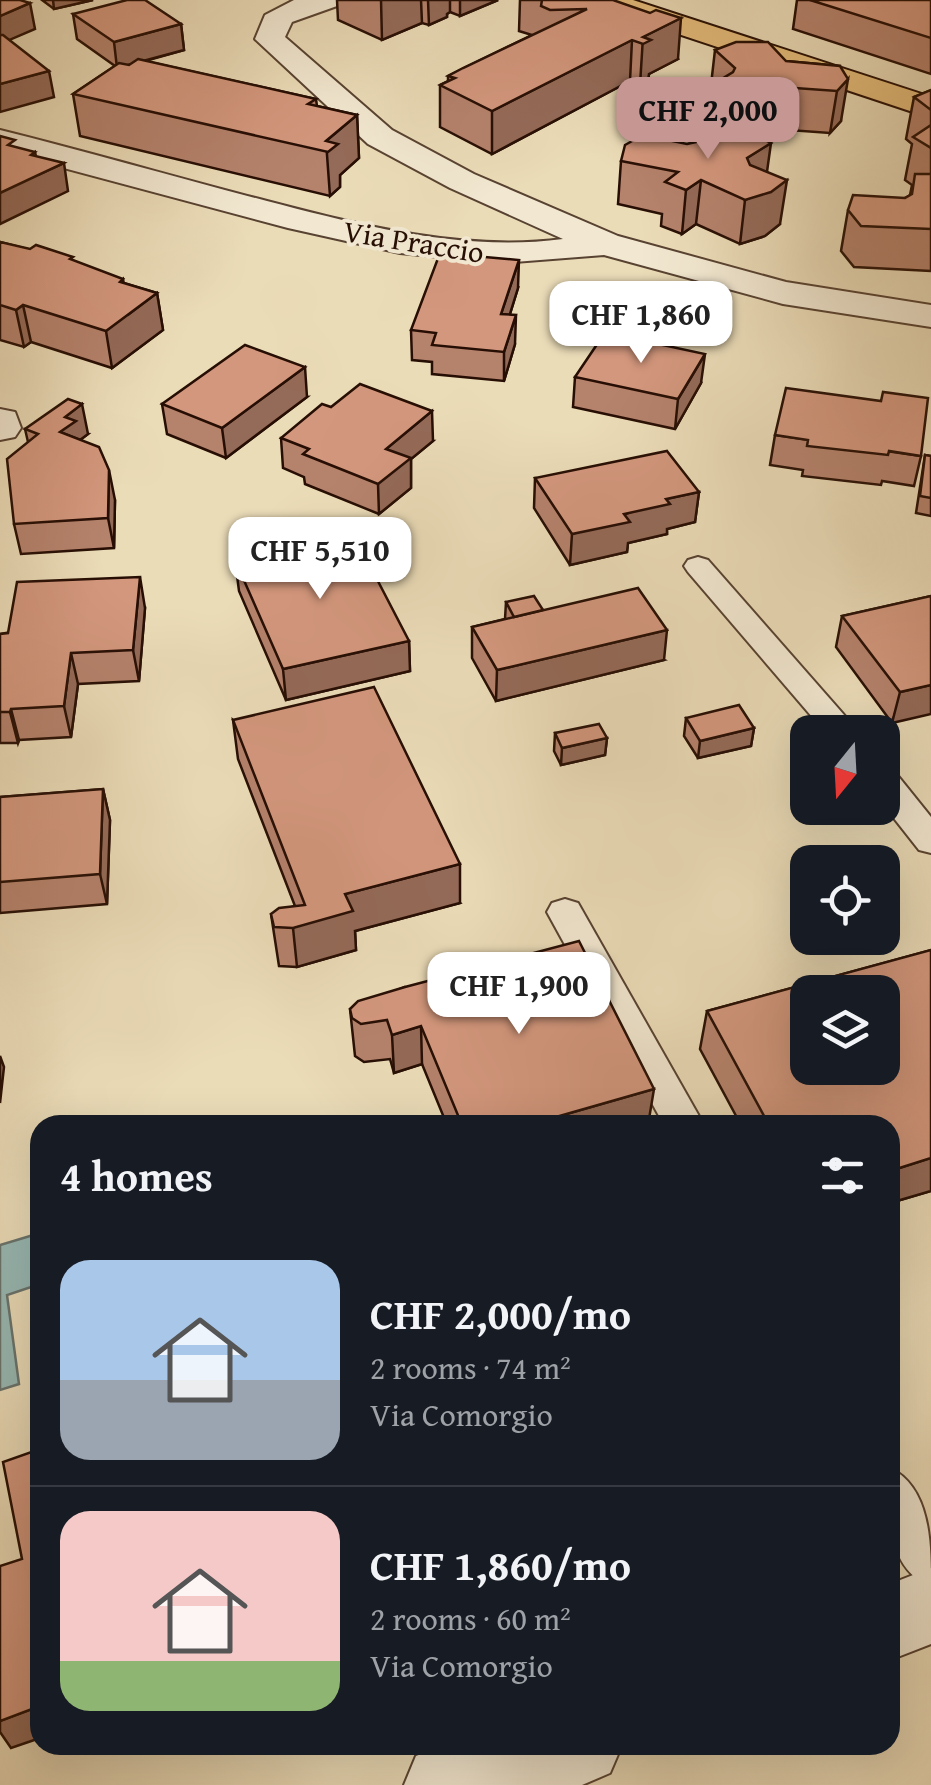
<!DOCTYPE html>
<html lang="en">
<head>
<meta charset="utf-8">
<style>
  :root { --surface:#171b24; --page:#20242c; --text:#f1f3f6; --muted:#9ea1a6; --line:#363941; --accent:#c59692 }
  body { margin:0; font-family:"Gentium Book Plus",serif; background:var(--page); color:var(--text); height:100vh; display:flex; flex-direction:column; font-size:38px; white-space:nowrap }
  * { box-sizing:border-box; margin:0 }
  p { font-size:32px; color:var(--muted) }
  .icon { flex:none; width:55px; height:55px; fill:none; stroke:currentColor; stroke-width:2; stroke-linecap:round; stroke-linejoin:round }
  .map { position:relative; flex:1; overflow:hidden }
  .sheet { position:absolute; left:30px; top:1115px; width:870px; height:640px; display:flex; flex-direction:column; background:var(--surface); border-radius:30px; box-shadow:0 10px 40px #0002 }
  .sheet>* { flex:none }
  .needle { width:65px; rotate:198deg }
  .buttons { position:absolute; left:790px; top:715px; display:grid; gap:20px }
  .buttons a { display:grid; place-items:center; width:110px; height:110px; border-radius:20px; background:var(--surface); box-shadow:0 10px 40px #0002; font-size:50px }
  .price { position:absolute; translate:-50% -85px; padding:0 22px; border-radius:20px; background:#fff; color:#222; font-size:32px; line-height:65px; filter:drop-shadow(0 2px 5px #0008) }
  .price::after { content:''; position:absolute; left:50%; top:60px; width:30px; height:22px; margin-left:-15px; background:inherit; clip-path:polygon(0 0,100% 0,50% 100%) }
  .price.on { background:var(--accent); color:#111 }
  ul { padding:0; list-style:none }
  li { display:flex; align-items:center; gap:30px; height:250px; padding:0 30px }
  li+li { border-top:2px solid var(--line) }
  li span { display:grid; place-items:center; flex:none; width:280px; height:200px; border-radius:30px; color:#555 }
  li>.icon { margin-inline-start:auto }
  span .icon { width:120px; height:120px; fill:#fffc; stroke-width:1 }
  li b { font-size:42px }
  h2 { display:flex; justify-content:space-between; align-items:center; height:120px; padding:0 30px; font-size:42px }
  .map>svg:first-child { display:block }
  .water { fill:#99bab5; stroke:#6b756e; stroke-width:2.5 }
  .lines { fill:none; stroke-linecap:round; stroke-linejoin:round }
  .lane-casing { stroke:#584231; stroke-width:4 }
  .street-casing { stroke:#584231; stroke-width:4 }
  .primary-casing { stroke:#270e04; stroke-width:4 }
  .lane { fill:#f2e8d1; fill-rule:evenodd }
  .street { fill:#f2e8d1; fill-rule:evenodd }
  .primary { fill:#e6be7c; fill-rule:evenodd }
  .wall { fill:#b5826c; stroke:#270e04; stroke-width:2.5 }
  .shaded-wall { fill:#946a58; stroke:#270e04; stroke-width:2.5 }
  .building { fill:#d3977d; stroke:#270e04; stroke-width:2.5; fill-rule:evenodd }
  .labels { text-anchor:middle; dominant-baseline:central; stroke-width:8; stroke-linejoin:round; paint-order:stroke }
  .far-street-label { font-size:30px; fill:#270e04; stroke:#f2e8d1 }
</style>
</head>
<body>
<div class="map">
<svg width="931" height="1785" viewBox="0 0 931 1785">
  <rect width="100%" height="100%" fill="#ebdcb8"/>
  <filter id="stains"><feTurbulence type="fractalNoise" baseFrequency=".002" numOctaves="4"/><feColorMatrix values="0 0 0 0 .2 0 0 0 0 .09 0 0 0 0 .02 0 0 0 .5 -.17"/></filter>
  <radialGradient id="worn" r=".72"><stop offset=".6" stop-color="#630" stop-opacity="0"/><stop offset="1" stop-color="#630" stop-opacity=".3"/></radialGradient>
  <path class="water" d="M40 1233V1284L7 1295 19 1384 0 1390V1245Z"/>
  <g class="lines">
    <g class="lane-casing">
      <g id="lane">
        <path d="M698 557 708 560 859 732H825L688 572 684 566 688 560Z"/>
        <path d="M882 768 894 771 931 817V853L919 850 882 803Z"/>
        <path d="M565 899 578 903 704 1125H664L547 912 552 903Z"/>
        <path d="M890 1468C931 1488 931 1544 931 1587 884 1567 890 1511 890 1468Z"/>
      </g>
    </g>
    <g class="street-casing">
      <g id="street">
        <path d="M294 0H341L337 6 292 22 285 37 392 130 474 174 618 236 786 282 931 305V327L783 304 604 255 501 263 400 253 288 228 0 151V130C89 152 178 178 267 201 363 226 464 252 563 239L450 188 368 144 255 39 265 15Z"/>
        <path d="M0 409 15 412 21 428 15 437 0 440Z"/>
        <path d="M931 1568V1644L890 1660V1584Z"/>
        <path d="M444 1745H622L610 1773 582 1785H404L416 1756Z"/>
      </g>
    </g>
    <g class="primary-casing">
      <path id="primary" d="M590 0H633L931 97V118L594 6Z"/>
    </g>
    <use href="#lane" class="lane"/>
    <use href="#street" class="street"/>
    <use href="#primary" class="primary"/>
  </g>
  <g class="wall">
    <path d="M42 0H93L54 9Z"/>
    <path d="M337 0H498L460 16 450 12 447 14V17L429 25 422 23 382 40 338 20Z"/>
    <path d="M520 0H613L678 59 649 74 648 81 640 85 630 81 492 154 440 127V85L448 81V76L532 35 519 31Z"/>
    <path d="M797 0H931V74L793 29Z"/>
    <path d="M73 14 181 24 184 50 145 61 316 99 317 106 357 115 359 158 340 175V187L330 196 80 136 73 94 115 66 77 39Z"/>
    <path d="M715 50 786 61 840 66 841 121 830 133 775 129 762 138 767 172 780 224 765 236 740 244 696 224 682 234 661 226 662 214 618 204 621 161 696 142 709 134 702 130 707 88 711 85Z"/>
    <path d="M931 90V271L854 267 841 251 848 210 905 198 910 195 912 185 905 180 912 144 906 139 914 97Z"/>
    <path d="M0 242 74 261 124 283 157 293 163 330 112 368 31 342 24 347 0 340Z"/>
    <path d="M518 288 510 314 515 344 504 381 432 374V362L412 360 411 330Z"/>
    <path d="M575 377 701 383 675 429 573 407Z"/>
    <path d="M307 397 226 458 167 434 162 404Z"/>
    <path d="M25 429 88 434 80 440 115 500 114 548 21 554 14 524 28 442Z"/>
    <path d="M775 435 921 456 914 486 882 481 881 485 802 476 803 470 770 465Z"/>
    <path d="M281 438 433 441 411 459V488L379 514 305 484 304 477 283 468Z"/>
    <path d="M925 455 931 456V516L916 513Z"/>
    <path d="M535 478 699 492 695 522 667 529V534L628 543 627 552 570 565 534 508Z"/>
    <path d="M235 560 409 641 410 671 286 700 239 591Z"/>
    <path d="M931 596 892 723 836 647 842 616Z"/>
    <path d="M506 602 543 610 664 660 496 701 472 658V627L505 619Z"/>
    <path d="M145 608 139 681 78 684 71 737 19 740 18 743H0V634Z"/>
    <path d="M686 718 754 728 751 746 698 758 684 736Z"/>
    <path d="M233 720 460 903 355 931 356 950 297 967 279 966 271 914 295 906 238 759Z"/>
    <path d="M555 733 607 738 605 755 561 765 554 751Z"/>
    <path d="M103 789 110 820 107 904 0 913V797Z"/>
    <path d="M931 950V1191L890 1203V1125H741L700 1049 707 1011Z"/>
    <path d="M405 987 648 1125H447L422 1064 394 1073 390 1059 364 1062 355 1056 350 1009Z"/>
  </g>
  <g class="shaded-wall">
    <path d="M53 0H93L54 9Z"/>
    <path d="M381 0H421L422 23 382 40Z"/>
    <path d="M428 0H450V12L447 14V17L429 25Z"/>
    <path d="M460 0H498L460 16Z"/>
    <path d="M30 3 35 29 0 44V16Z"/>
    <path d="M681 18 678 59 649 74 648 81 640 85 643 37Z"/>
    <path d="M181 24 184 50 117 68 114 42Z"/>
    <path d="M632 40 630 81 492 154V111Z"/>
    <path d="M49 71 54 97 0 112V84Z"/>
    <path d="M848 79 841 121 830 133 837 91Z"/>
    <path d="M781 87 775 129 749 147 754 104Z"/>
    <path d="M357 115 359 158 340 175V187L330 196 326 141Z"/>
    <path d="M771 143 765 186 745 199 747 158Z"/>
    <path d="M35 152 40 174 64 163 68 191 0 224V193L31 155Z"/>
    <path d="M701 180 696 224 682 234 686 190Z"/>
    <path d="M787 180 780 224 765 236 740 244 745 200Z"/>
    <path d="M519 260 518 288 501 343V314Z"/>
    <path d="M123 279 129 314 157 293 163 330 112 368 106 331 120 282Z"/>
    <path d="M23 305 31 342 24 347 16 310Z"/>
    <path d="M516 315 515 344 504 381V352Z"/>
    <path d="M705 354 701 383 675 429 678 399Z"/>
    <path d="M305 367 307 397 226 458 222 428Z"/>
    <path d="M82 404 88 434 80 440 60 432 65 417Z"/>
    <path d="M432 411 433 441 411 459V488L379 514 378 484 386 449Z"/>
    <path d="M109 470 115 500 114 548 108 518Z"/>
    <path d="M699 492 695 522 667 529V534L628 543 627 552 570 565 572 534 666 499Z"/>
    <path d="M140 577 145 608 139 681 133 650Z"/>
    <path d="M667 630 664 660 496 701 497 670Z"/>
    <path d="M409 641 410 671 286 700 283 669Z"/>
    <path d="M71 653 78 684 71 737 64 706Z"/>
    <path d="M931 685V714L892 723 900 692Z"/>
    <path d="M11 709 19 740 18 743 10 712Z"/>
    <path d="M754 728 751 746 698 758 700 741Z"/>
    <path d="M607 738 605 755 561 765 562 748Z"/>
    <path d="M103 789 110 820 107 904 100 874Z"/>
    <path d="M460 864V903L355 931 356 950 297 967 293 928 345 894Z"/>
    <path d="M421 1026 422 1064 394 1073 392 1035Z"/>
    <path d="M0 1056 4 1067 0 1103Z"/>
    <path d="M654 1089 648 1125H528Z"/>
    <path d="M931 1158V1191L890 1203V1171Z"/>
    <path d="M40 1706V1738L11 1748 0 1732V1721Z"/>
  </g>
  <g class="building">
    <path d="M0 0H20L30 3 0 16Z"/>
    <path d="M127 0H145L181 24 114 42 73 14Z"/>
    <path d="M542 0H613L650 13 656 10 681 18 643 37 651 40 643 44 632 40 492 111 440 85 455 78 448 76 463 68 587 9 550 10 541 6Z"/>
    <path d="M810 0H931V38Z"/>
    <path d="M0 35H3L49 71 0 84Z"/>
    <path d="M736 42H768L786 61 840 66 848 79 837 91 781 87 754 104 725 99 707 88 733 72 735 68 715 50Z"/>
    <path d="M138 59 316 99 308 104 357 115 326 141 338 144 328 152 73 94 119 63 129 65Z"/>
    <path d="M931 90V110L914 97Z"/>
    <path d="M931 125V148L913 137Z"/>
    <path d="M720 128 749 132 771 143 747 158 750 165 787 180 771 192 745 200 701 180 686 190 665 182 678 172 621 161 625 145 643 135 687 144 696 142Z"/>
    <path d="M0 136 15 140 8 145 35 152 31 155 64 163 0 193Z"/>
    <path d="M915 174H931V229L861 226 848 210 853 195 905 198 912 194Z"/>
    <path d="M0 242 30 249 36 245 73 257 70 259 123 279 120 282 157 293 106 331 23 305 16 310 0 305Z"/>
    <path d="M440 253 519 260 501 314 516 315 504 352 432 345 436 333 411 330Z"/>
    <path d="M621 336 705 354 678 399 575 377 602 337 618 340Z"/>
    <path d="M245 345 305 367 222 428 162 404Z"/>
    <path d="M360 384 432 411 386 449 411 458 378 484 303 454 309 449 281 438 322 404 331 407Z"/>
    <path d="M786 388 881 401 883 392 928 398 921 456 889 451 888 455 807 446 808 440 775 435Z"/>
    <path d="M68 399 82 404 65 417 76 421 60 432 99 447 109 470 108 518 14 524 7 459 38 434 25 429Z"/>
    <path d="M667 451 699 492 666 499 670 504 624 514 630 522 572 534 535 478Z"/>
    <path d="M925 455 931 456V498L920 496Z"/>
    <path d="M354 535 409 641 283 669 235 560Z"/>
    <path d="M140 577 133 650 71 653 64 706 11 709 10 712H0V634L8 633 17 582Z"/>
    <path d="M638 588 667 630 497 670 472 627Z"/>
    <path d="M534 596 543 610 514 617 506 602Z"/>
    <path d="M931 596V685L900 692 842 616Z"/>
    <path d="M374 687 460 864 345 894 353 911 293 928 274 927 271 914 279 908 305 905 233 720Z"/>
    <path d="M739 705 754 728 700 741 686 718Z"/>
    <path d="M599 724 607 738 562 748 555 733Z"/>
    <path d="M103 789 100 874 0 882V797Z"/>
    <path d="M579 941 654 1089 528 1125H462L421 1026 392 1035 387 1020 361 1024 352 1018 350 1009 358 1001 405 987Z"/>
    <path d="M931 950V1158L890 1171V1125H769L707 1011ZM808 992H882V1068H808Z"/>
    <path d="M40 1449V1706L0 1721V1566L22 1559 3 1462Z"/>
  </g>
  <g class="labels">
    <g class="far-street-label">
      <text transform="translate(414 241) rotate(9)">Via Praccio</text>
    </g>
  </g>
  <rect width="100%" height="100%" filter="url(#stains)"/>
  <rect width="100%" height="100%" fill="url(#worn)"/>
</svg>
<div class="buttons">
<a><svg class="needle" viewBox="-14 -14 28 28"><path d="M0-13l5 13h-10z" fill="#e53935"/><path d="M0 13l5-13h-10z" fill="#9ea1a6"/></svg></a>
<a><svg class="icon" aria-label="locate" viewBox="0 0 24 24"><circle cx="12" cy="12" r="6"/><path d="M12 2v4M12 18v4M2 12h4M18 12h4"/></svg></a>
<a><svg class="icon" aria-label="layers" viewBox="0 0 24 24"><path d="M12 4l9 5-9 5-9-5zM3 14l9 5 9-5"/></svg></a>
</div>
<b class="price on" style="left:708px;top:162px">CHF 2,000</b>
<b class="price" style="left:641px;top:366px">CHF 1,860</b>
<b class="price" style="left:320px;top:602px">CHF 5,510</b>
<b class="price" style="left:519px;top:1037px">CHF 1,900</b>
<section class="sheet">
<h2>4 homes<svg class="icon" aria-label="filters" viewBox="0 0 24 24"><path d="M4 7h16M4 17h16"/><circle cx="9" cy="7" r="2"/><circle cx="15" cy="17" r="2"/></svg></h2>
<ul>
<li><span style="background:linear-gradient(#a9c7e8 60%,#9aa5b1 0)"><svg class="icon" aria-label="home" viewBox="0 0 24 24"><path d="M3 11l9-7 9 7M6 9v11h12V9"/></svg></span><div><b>CHF 2,000/mo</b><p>2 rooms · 74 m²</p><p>Via Comorgio</p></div></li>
<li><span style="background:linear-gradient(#f6c9c9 75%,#8fb573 0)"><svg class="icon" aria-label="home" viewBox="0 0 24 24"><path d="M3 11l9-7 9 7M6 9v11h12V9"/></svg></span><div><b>CHF 1,860/mo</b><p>2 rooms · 60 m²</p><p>Via Comorgio</p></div></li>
</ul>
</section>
</div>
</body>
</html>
